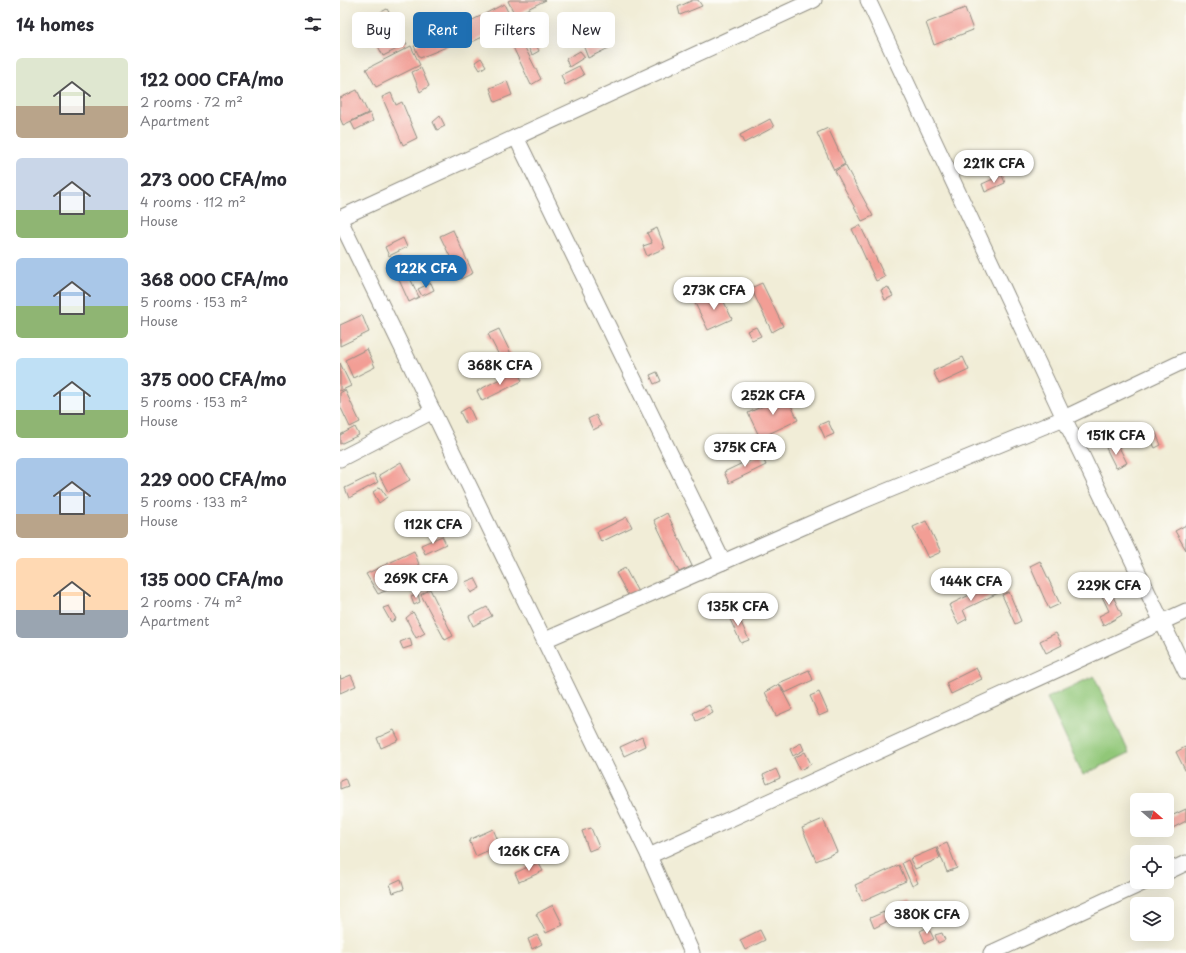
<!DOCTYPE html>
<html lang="en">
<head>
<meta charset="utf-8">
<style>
  :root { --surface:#fff; --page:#f7f7f7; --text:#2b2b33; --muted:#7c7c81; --accent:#1f6fb2 }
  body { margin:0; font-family:"Playpen Sans",sans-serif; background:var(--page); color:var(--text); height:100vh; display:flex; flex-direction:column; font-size:15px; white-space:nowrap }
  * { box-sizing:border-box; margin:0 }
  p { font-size:13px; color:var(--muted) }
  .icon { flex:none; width:22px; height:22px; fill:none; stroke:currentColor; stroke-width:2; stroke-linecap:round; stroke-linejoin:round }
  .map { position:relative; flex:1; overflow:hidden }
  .drawer { display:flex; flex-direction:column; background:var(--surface); width:340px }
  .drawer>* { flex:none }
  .banner { position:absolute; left:12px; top:12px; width:380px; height:36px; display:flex; gap:8px }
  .needle { width:26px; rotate:109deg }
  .buttons { position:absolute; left:790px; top:793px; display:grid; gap:8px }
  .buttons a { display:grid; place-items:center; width:44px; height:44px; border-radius:6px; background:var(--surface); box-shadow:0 4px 16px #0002; font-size:20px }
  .price { position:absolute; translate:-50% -34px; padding:0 9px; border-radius:14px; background:#fff; color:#222; font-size:13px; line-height:26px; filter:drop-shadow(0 1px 2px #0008) }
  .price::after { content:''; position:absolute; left:50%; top:24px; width:12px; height:9px; margin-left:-6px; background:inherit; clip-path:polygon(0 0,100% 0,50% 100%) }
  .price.on { background:var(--accent); color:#fff }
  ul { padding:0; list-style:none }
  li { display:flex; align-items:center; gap:12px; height:100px; padding:0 16px }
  li span { display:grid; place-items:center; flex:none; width:112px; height:80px; border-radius:6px; color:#555 }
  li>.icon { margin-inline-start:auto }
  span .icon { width:48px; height:48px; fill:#fffc; stroke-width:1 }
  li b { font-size:17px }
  h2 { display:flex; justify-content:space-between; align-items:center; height:48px; padding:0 16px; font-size:17px }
  .tag { padding:0 14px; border-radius:6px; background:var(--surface); box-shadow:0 4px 16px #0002; font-size:14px; line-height:36px }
  .tag.on { background:var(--accent); color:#fff }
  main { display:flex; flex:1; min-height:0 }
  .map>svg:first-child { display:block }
  .green { fill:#91c778; stroke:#5e7952 }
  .building { fill:#f29e95 }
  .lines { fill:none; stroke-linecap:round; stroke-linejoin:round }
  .street-casing { stroke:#8e8c81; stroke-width:17 }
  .street { stroke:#fff; stroke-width:15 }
</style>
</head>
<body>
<main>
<section class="drawer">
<h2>14 homes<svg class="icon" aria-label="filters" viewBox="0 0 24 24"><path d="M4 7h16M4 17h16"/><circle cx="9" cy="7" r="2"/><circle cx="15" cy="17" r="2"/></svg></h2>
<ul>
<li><span style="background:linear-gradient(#dfe7d0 60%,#b9a48a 0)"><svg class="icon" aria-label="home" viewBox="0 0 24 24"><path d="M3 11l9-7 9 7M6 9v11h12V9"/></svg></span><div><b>122 000 CFA/mo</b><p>2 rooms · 72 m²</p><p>Apartment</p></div></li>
<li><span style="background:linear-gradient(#c9d6e8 65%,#8fb573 0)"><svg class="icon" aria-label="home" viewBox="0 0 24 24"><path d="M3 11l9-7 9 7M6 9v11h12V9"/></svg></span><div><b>273 000 CFA/mo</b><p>4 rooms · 112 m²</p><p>House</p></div></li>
<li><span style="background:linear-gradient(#a9c7e8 60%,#8fb573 0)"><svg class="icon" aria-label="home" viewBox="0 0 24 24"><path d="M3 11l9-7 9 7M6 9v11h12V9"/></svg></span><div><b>368 000 CFA/mo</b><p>5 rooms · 153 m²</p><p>House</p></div></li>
<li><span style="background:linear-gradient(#bfe0f5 65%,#8fb573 0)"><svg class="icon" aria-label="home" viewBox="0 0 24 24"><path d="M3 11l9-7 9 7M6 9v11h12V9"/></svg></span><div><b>375 000 CFA/mo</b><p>5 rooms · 153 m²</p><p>House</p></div></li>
<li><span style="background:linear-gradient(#a9c7e8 70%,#b9a48a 0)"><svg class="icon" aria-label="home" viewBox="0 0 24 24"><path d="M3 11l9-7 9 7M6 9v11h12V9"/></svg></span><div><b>229 000 CFA/mo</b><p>5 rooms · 133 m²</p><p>House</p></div></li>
<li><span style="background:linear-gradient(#ffd9b3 65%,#9aa5b1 0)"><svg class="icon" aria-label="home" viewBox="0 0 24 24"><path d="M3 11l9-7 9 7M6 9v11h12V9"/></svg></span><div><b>135 000 CFA/mo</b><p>2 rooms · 74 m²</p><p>Apartment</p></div></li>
</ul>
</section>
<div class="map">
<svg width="846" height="953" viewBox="0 0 846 953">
  <rect width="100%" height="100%" fill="#fdfcf7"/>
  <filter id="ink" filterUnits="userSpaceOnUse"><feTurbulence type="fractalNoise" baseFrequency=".025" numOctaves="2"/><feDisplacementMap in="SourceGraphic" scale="8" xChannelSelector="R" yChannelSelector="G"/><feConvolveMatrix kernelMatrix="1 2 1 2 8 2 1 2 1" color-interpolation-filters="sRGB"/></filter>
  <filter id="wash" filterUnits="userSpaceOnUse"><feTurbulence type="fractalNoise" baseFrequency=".012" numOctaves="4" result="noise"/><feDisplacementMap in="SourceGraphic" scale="16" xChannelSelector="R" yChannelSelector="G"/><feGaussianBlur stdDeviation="0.9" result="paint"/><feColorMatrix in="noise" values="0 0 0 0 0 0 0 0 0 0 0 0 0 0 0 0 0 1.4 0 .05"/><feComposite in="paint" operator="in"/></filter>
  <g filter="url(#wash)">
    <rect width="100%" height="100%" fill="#f1edd7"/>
    <path class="green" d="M754 676 789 753 743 775 707 698Z"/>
    <g id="blocks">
      <g class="building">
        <path d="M170 0H206L175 15 168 1Z"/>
        <path d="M353 0H358L362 6 340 15 338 7Z"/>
        <path d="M164 4 173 22 128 44 119 27Z"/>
        <path d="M625 8 633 30 594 45 586 23Z"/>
        <path d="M47 9 67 44 43 56 25 20Z"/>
        <path d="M183 16 199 51 192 55 175 21Z"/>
        <path d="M228 19 236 35 228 38 221 23Z"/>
        <path d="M109 29 116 43 80 58 74 46Z"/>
        <path d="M267 36 271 47 248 58 243 45Z"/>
        <path d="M181 40 201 79 191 85 172 45Z"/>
        <path d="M71 46 80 65 36 87 26 69Z"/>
        <path d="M240 51 245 57 229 67 226 59Z"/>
        <path d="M141 58 146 66 140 70 135 62Z"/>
        <path d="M239 66 244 75 225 85 221 75Z"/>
        <path d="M81 68 89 86 80 92 72 72Z"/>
        <path d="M167 81 172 95 155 102 150 88Z"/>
        <path d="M17 90 28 113 3 125 0 118V98Z"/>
        <path d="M51 93 56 105 62 102 77 138 63 145 42 97Z"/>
        <path d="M30 113 33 121 15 130 11 122Z"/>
        <path d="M100 116 105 126 97 130 93 122Z"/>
        <path d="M430 119 434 127 404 143 400 135Z"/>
        <path d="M488 128 505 164 494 170 477 133Z"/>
        <path d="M505 165 533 216 522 221 495 171Z"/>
        <path d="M662 175 665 183 645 192 642 184Z"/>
        <path d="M520 225 545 277 536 281 512 229Z"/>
        <path d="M317 228 325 248 307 256 303 246 312 243 307 233Z"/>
        <path d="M113 230 133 273 121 279 100 236Z"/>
        <path d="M63 238 67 247 49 256 45 247Z"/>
        <path d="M60 257 79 297 69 302 51 262Z"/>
        <path d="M91 283 94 290 82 296 78 289Z"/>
        <path d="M422 283 443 326 432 332 411 288Z"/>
        <path d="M548 287 553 296 545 300 541 290Z"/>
        <path d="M379 291 392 319 368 330 355 303Z"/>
        <path d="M22 315 29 332 0 346V325Z"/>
        <path d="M416 327 421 336 412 340 407 331Z"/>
        <path d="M159 329 173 358 163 363 148 334Z"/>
        <path d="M27 349 35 367 13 378 5 360Z"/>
        <path d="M623 357 629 370 599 384 593 371Z"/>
        <path d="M0 363 11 386 0 391Z"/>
        <path d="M177 370 182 381 142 401 137 391Z"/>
        <path d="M317 372 321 381 314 384 310 375Z"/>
        <path d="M5 390 20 422 10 427 0 406V393Z"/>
        <path d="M446 395 458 420 420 438 408 413Z"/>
        <path d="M129 407 135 420 126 424 120 412Z"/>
        <path d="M256 415 261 426 253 430 248 419Z"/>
        <path d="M488 421 494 434 485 438 479 425Z"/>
        <path d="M15 427 19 435 0 444V435Z"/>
        <path d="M814 429 821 445 815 448 807 432Z"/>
        <path d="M777 443 787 463 776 468 766 448Z"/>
        <path d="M421 454 426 465 389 483 384 472Z"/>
        <path d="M61 462 70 480 48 492 39 475Z"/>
        <path d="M34 474 38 482 9 498 5 488Z"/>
        <path d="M40 487 47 497 39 503 33 492Z"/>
        <path d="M327 513 352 566 339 572 314 520Z"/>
        <path d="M287 517 292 527 261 542 257 532Z"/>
        <path d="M586 521 601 552 588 558 573 527Z"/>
        <path d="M846 525V550L835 531Z"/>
        <path d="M102 536 106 544 85 554 81 545Z"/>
        <path d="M74 551 83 575 38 594 26 574Z"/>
        <path d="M700 561 720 604 709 609 690 566Z"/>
        <path d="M285 568 298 592 289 597 276 573Z"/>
        <path d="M135 578 140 588 131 593 125 582Z"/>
        <path d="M654 583 658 593 623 610 627 619 618 624 609 605Z"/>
        <path d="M767 584 782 615 763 626 759 616 769 611 758 588Z"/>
        <path d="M90 589 113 636 105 640 81 595Z"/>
        <path d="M669 592 681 621 675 624 662 595Z"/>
        <path d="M78 594 80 602 74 605 71 597Z"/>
        <path d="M49 606 56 619 51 622 43 608Z"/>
        <path d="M147 607 152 616 133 626 129 616Z"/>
        <path d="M396 611 409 640 401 643 388 615Z"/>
        <path d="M73 612 85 633 76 638 66 618Z"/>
        <path d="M716 633 722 645 706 653 700 641Z"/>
        <path d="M70 638 72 646 63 649 60 642Z"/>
        <path d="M636 668 642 679 611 694 606 683Z"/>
        <path d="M469 670 473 680 445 693 439 683Z"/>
        <path d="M11 675 16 686 0 693V676L1 679Z"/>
        <path d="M439 684 452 709 436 716 425 692Z"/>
        <path d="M479 692 488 712 479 716 470 696Z"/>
        <path d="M369 705 373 713 356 721 353 713Z"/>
        <path d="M54 730 59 740 41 748 37 738Z"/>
        <path d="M302 737 305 746 284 756 280 747Z"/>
        <path d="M461 743 464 750 453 756 450 749Z"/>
        <path d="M845 747 846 750V772L836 752Z"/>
        <path d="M465 752 471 764 460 770 454 758Z"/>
        <path d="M436 769 440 778 427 784 423 775Z"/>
        <path d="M5 778 8 786 0 789V780Z"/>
        <path d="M846 809V821L829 830 827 818Z"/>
        <path d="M483 819 497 852 476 861 462 828Z"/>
        <path d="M251 828 259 847 249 851 242 831Z"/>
        <path d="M153 829 160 845 136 856 129 840Z"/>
        <path d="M607 843 617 868 607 872 597 847Z"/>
        <path d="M596 848 600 858 575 869 570 859Z"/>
        <path d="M568 860 578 883 572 886 562 863Z"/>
        <path d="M198 862 203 871 179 882 175 873Z"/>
        <path d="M559 865 566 881 522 901 515 885Z"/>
        <path d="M61 879 64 889 53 893 50 884Z"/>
        <path d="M568 901 573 912 559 918 554 907Z"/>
        <path d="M213 905 223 925 206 933 196 914Z"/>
        <path d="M544 912 548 921 534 928 530 918Z"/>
        <path d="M588 927 594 939 585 943 580 931Z"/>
        <path d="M420 930 425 940 405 950 400 940Z"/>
        <path d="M602 933 605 940 598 943 595 935Z"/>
        <path d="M197 935 202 944 192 949 188 939Z"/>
      </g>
    </g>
  </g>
  <g filter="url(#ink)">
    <use href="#blocks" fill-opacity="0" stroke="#8e8c81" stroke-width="1"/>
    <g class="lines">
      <g class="street-casing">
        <g id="street">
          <path d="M528 0 724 418 846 672"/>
          <path d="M176 137 383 562"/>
          <path d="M0 218 474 0"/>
          <path d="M0 220 309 856 352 953"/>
          <path d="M0 459 93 411"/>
          <path d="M205 640 520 502 724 418 846 360"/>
          <path d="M309 856 846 611"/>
          <path d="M827 872 846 863"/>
          <path d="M651 953 805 882"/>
        </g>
      </g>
      <use href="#street" class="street"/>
    </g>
  </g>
</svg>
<div class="buttons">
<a><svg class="needle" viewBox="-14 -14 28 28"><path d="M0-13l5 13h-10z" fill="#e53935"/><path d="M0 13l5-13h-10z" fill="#7c7c81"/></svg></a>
<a><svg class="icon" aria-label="locate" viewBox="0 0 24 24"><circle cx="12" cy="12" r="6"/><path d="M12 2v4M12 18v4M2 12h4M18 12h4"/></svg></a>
<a><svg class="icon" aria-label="layers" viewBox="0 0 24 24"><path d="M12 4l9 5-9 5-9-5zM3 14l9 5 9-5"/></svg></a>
</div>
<b class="price" style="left:654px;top:184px">221K CFA</b>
<b class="price on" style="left:86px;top:289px">122K CFA</b>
<b class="price" style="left:374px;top:311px">273K CFA</b>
<b class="price" style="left:160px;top:386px">368K CFA</b>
<b class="price" style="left:433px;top:416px">252K CFA</b>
<b class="price" style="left:776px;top:456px">151K CFA</b>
<b class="price" style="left:405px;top:468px">375K CFA</b>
<b class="price" style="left:93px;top:545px">112K CFA</b>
<b class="price" style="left:76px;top:599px">269K CFA</b>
<b class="price" style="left:631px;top:602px">144K CFA</b>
<b class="price" style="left:769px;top:606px">229K CFA</b>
<b class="price" style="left:398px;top:627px">135K CFA</b>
<b class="price" style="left:189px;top:872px">126K CFA</b>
<b class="price" style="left:587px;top:935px">380K CFA</b>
<div class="banner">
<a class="tag">Buy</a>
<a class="tag on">Rent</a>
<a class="tag">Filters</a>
<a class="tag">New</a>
</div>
</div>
</main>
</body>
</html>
